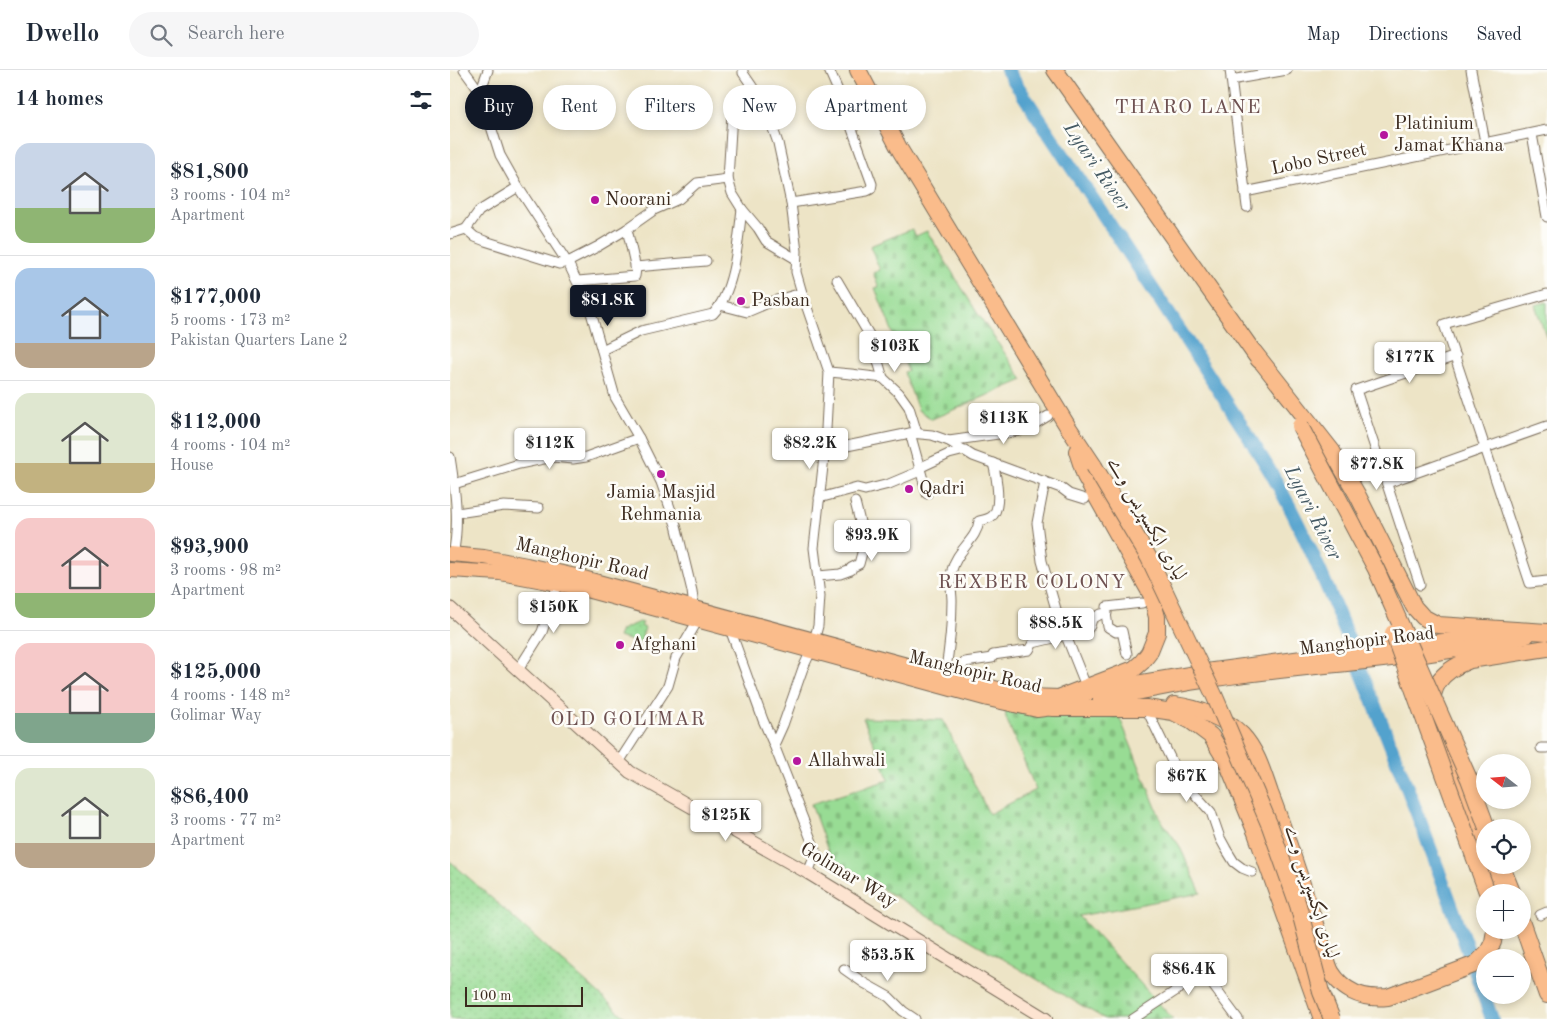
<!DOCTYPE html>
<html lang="en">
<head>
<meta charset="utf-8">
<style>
  :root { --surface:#fff; --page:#f6f6f7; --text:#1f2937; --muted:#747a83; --line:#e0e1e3; --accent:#111827 }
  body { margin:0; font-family:"Old Standard TT",Amiri,serif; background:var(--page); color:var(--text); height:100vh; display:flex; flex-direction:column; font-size:19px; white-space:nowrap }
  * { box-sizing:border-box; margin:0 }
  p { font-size:16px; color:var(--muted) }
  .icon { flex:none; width:28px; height:28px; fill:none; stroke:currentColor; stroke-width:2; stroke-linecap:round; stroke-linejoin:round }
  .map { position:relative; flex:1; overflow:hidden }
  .side { display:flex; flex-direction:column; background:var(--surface); width:450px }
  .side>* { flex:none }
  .banner { position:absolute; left:15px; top:15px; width:475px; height:45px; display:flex; gap:10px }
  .needle { width:32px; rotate:287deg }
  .tools { position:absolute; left:1026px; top:684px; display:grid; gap:10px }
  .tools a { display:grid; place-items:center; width:55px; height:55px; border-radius:50%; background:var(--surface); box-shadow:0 2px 8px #0003; font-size:25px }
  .scale { position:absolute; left:15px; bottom:12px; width:118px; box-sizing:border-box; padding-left:5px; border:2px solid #3b2a1e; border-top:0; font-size:14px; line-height:18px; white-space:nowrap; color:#3b2a1e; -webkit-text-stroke:4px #fdfcf7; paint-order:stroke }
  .price { position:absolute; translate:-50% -42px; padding:0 11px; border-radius:5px; background:#fff; color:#222; font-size:16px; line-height:32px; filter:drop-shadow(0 1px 2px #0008) }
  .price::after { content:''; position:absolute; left:50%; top:30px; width:15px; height:11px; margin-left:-8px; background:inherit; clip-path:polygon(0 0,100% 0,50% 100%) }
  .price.active { background:var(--accent); color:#fff }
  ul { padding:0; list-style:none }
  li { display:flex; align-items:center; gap:15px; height:125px; padding:0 15px }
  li+li { border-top:1px solid var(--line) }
  li span { display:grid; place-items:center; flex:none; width:140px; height:100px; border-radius:15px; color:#555 }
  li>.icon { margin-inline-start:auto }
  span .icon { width:60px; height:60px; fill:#fffc; stroke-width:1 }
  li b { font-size:21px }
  h2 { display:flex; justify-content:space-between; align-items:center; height:60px; padding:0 15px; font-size:21px }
  .chip { padding:0 18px; border-radius:22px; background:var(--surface); box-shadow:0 2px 8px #0003; font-size:18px; line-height:45px }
  .chip.active { background:var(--accent); color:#fff }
  header { display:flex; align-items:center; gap:30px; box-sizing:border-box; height:70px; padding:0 25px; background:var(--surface); border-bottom:1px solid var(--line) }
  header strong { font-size:24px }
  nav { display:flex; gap:28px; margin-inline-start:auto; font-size:18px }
  .search { width:350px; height:45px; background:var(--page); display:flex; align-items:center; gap:12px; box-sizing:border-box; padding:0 18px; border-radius:28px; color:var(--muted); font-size:19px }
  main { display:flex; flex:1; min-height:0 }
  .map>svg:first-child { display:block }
  .grass { fill:url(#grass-dots); stroke:#6a8359 }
  .cemetery { fill:url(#cemetery-stones); stroke:#6a8359 }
  .park { fill:url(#park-tufts); stroke:#6a8359 }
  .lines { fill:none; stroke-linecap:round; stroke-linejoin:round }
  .river { stroke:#53a2cd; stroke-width:14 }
  .street-casing { stroke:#796b59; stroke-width:11 }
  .secondary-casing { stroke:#796b59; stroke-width:14 }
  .primary-casing { stroke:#796b59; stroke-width:16 }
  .highway-casing { stroke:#796b59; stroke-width:18 }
  .street { stroke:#fff; stroke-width:9 }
  .secondary { stroke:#fde4d1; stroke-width:12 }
  .primary { stroke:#fabc8b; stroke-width:14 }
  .highway { stroke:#fabc8b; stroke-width:16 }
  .highway-bridge-casing { stroke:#796b59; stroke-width:18; stroke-linecap:butt }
  .highway-bridge { stroke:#fabc8b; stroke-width:16 }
  .poi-dot { fill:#b5179e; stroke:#fdfcf7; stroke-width:2 }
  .labels { text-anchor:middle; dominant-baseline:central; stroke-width:5; stroke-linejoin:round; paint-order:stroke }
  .poi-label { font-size:19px; fill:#3b2a1e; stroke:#fdfcf7; text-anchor:start }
  .street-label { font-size:19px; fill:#3b2a1e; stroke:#fdfcf7 }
  .neighbourhood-label { font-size:20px; letter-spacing:1px; fill:#6e5151; stroke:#fdfcf7 }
  .water-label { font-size:20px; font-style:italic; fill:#455a64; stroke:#fdfcf7 }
</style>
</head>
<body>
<header>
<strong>Dwello</strong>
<div class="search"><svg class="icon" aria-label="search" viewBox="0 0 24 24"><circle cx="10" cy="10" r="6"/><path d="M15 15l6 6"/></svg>Search here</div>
<nav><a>Map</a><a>Directions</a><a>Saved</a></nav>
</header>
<main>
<section class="side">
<h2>14 homes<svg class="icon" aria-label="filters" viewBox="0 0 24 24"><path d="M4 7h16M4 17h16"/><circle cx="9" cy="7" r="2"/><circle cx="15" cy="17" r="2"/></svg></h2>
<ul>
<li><span style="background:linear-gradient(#c9d6e8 65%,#8fb573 0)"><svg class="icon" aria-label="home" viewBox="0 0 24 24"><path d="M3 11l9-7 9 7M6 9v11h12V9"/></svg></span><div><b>$81,800</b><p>3 rooms · 104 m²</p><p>Apartment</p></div></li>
<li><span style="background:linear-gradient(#a9c7e8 75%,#b9a48a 0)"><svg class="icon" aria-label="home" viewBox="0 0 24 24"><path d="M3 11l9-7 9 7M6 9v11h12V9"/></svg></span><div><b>$177,000</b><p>5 rooms · 173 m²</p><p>Pakistan Quarters Lane 2</p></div></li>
<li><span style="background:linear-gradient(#dfe7d0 70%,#c2b280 0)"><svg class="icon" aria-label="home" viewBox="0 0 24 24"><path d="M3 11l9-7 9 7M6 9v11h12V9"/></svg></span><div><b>$112,000</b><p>4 rooms · 104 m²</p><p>House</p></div></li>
<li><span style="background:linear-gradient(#f6c9c9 75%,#8fb573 0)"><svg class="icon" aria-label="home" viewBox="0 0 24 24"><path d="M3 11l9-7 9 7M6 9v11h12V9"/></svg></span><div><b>$93,900</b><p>3 rooms · 98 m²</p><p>Apartment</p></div></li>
<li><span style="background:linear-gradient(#f6c9c9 70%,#7fa58c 0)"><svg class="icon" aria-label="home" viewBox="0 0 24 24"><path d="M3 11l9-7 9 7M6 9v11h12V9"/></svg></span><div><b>$125,000</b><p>4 rooms · 148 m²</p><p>Golimar Way</p></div></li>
<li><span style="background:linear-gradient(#dfe7d0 75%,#b9a48a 0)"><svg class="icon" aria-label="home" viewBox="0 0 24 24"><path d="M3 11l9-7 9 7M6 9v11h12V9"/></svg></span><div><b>$86,400</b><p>3 rooms · 77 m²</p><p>Apartment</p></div></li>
</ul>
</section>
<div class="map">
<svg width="1097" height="949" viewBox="0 0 1097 949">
  <defs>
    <pattern id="grass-dots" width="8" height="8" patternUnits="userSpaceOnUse" patternTransform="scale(1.25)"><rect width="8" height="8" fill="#98dc94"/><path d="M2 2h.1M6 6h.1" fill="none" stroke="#84bd7f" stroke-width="1.8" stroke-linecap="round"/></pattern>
    <pattern id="cemetery-stones" width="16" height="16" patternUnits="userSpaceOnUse" patternTransform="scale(1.25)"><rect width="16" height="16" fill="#98dc94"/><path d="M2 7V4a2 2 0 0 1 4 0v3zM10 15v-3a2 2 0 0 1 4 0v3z" fill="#84bd7f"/></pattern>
    <pattern id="park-tufts" width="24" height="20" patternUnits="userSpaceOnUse" patternTransform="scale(1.25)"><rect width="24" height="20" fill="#98dc94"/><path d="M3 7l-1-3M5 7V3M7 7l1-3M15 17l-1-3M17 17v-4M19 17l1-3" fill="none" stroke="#84bd7f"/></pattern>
  </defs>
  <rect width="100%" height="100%" fill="#fdfcf7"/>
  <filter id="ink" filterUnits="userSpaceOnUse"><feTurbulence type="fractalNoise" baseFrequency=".02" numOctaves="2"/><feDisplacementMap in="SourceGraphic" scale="10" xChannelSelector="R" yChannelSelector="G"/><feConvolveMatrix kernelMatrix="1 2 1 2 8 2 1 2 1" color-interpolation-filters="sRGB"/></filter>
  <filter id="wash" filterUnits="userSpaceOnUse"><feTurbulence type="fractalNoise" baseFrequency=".0096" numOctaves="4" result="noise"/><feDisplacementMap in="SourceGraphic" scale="20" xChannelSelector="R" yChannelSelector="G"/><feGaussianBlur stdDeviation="1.12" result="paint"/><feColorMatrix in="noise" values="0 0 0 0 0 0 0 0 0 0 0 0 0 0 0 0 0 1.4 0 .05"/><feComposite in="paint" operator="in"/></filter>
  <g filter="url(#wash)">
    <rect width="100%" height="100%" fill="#ede4c6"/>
    <g class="grass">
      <path d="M189 552 193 553 191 556 195 558 190 573 168 567 171 560Z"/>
      <path d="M0 790V791L177 949H0Z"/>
    </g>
    <g class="cemetery">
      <path d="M462 159 466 166 477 161 526 241 573 310 482 349 468 340 454 302 458 301 425 218 429 217 423 203 430 200 420 176Z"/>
      <path d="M555 633 665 636 711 750 729 775 751 823 629 846 723 949H655L381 789 361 734 439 710 413 648 493 650 539 744 586 720 556 648Z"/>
    </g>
    <path class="park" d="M1097 232V269L1085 235Z"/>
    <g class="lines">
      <path class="river" d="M557 0C623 101 691 199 756 301 780 338 806 376 828 415 866 484 894 558 923 631 965 736 1005 842 1042 949"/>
    </g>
  </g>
  <g filter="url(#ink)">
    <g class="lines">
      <g class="street-casing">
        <g id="street">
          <path d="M14 0 30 22 50 85 68 117 119 195 140 239 165 327 189 368 211 412 226 455 242 521 244 537"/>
          <path d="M293 0V3L306 22 322 56 328 73 341 133 347 181 346 202 352 223 379 302 375 378 364 478 370 526 368 556 361 581 353 598 333 655 324 675 366 782 358 803"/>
          <path d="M780 0 797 137"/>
          <path d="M1021 0 1035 72"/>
          <path d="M781 10 837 0"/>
          <path d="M30 22 38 0"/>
          <path d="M1082 64 1097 147"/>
          <path d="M278 109 283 27"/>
          <path d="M795 122 1097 60"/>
          <path d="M341 133 417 121 421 119 422 114 389 23 379 0"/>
          <path d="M16 159 29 141 68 117"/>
          <path d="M0 164 16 159 25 167 35 171 109 194 118 192 147 177 177 159 204 140 229 129 247 113 278 109 282 123 292 139 308 158 316 171 346 189"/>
          <path d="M185 197 256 191"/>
          <path d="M387 210 421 268 433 308"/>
          <path d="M128 211 185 206 186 199 177 159"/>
          <path d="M1097 224 994 254 1080 513 1097 511"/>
          <path d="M270 235 297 242 323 231 352 223"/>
          <path d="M152 280 191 261 263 244C285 221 288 170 292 139"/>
          <path d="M379 302 401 304 433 308 449 323 459 337 467 363"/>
          <path d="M460 363 477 424"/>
          <path d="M499 371 569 361 583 355 598 346"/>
          <path d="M375 378 392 377 460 363 482 365 499 371 523 386 572 404 595 412 611 418 619 424 635 429"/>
          <path d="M0 387C5 419 10 452 3 485"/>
          <path d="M469 398 499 384 515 380"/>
          <path d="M595 412 587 453 592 491 608 546 636 616"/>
          <path d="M937 413 1097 356"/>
          <path d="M4 414 69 394 103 387 123 389 136 387 189 368"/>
          <path d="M369 428 407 418 415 420 439 414 470 401"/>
          <path d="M7 443 54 436 89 438"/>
          <path d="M368 506 390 504 401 500V498L409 494 415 472 405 432"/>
          <path d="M970 515 906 320 1006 286"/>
          <path d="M656 543 658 557 666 562 672 561 677 584"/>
          <path d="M280 559 313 650 324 675"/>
          <path d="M68 600 92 562 108 514"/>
          <path d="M495 605C499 581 502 556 502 531 502 522 499 510 502 500 507 479 527 470 529 451 533 450 538 449 541 447 553 439 546 405 543 393"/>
          <path d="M506 608 510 598 515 592 542 588 543 585 579 580 583 573 637 560 640 556 642 549 651 544 657 543V537L692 533"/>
          <path d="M696 638 730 708 761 742 770 768 776 779 784 792 792 798 802 802"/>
          <path d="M1091 678H1097"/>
          <path d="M169 692 218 616 226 588 248 550"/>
          <path d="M1090 845 1097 842"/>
          <path d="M394 899 414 913 439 927 453 941 465 949"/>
          <path d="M683 949 747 907 759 910 788 949"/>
        </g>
      </g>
      <g class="secondary-casing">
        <path id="secondary" d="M0 538 180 702 358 803 596 949"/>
      </g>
      <g class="primary-casing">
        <g id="primary">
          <path d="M0 484 34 487 77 495 126 506 524 613 577 626 611 627 638 623 680 614 763 600 933 577 1043 566H1057"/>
          <path d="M0 500 50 503 125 517 538 629 587 640 611 637"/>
          <path d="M650 630C688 623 727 614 766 609 870 594 975 591 1077 566"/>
        </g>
      </g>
      <g class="highway-casing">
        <g id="highway">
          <path d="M408 0 450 80 618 357 644 396"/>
          <path d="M605 0 809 290"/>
          <path d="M804 282 882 381 907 424 964 537 973 547 988 555 1097 562"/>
          <path d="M611 627 684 599 692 592 699 583 707 563V547L701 524 635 406 627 381"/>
          <path d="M724 635C747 638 776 648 792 665 807 681 813 703 820 723 843 782 861 843 881 903"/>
          <path d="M602 638H696L723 642 741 651 761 666 777 692 806 763 872 949"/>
          <path d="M1035 790 983 648C978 617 991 601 1020 590L1097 578"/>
          <path d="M1037 795 1048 822"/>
          <path d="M1051 795 1062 822"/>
          <path d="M1072 854 1097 925"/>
          <path d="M877 894C889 920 911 930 938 927L1026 894 1038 882 1043 872 1045 860"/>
        </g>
      </g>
      <use href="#street" class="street"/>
      <use href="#secondary" class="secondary"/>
      <use href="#primary" class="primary"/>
      <use href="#highway" class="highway"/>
      <g class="highway-bridge-casing">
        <g id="highway-bridge">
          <path d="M850 356 926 499 1019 709 1037 758"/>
          <path d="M644 396 699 488 765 627 820 756 848 835 871 922 882 949"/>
          <path d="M943 563 1037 822"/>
        </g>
      </g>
      <use href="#highway-bridge" class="highway-bridge"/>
    </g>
  </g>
  <g class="poi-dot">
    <circle cx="934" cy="65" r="5"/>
    <circle cx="145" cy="130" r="5"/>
    <circle cx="291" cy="231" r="5"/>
    <circle cx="211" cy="404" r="5"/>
    <circle cx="459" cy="419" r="5"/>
    <circle cx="170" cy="575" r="5"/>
    <circle cx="347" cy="691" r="5"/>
  </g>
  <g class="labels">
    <g class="poi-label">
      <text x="944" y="54">Platinium<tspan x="944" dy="22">Jamat Khana</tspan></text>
      <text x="155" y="130">Noorani</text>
      <text x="301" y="231">Pasban</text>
      <text x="469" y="419">Qadri</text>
      <text x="211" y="423" text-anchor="middle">Jamia Masjid<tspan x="211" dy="22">Rehmania</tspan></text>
      <text x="180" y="575">Afghani</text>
      <text x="357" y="691">Allahwali</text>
    </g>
    <g class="street-label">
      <text transform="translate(869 90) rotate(-12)">Lobo Street</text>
      <text transform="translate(696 449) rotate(60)">لیاری ایکسپریس وے</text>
      <text transform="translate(132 490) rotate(13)">Manghopir Road</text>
      <text transform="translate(917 572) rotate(-7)">Manghopir Road</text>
      <text transform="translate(525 603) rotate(13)">Manghopir Road</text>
      <text transform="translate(398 806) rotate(31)">Golimar Way</text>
      <text transform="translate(861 822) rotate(72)">لیاری ایکسپریس وے</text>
    </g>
    <g class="neighbourhood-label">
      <text x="738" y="38">THARO LANE</text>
      <text x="582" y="513">REXBER COLONY</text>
      <text x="178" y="650">OLD GOLIMAR</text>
    </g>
    <g class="water-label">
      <text transform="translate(646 97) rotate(56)">Lyari River</text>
      <text transform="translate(862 443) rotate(63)">Lyari River</text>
    </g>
  </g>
</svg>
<div class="tools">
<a><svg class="needle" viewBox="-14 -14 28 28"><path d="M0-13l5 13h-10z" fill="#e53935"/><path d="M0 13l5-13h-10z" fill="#747a83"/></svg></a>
<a><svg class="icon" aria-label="locate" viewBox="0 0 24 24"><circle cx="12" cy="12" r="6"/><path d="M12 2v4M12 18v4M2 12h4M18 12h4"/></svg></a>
<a>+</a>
<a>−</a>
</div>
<div class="scale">100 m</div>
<b class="price active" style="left:158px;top:257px">$81.8K</b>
<b class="price" style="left:445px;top:303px">$103K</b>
<b class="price" style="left:960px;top:314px">$177K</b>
<b class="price" style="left:554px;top:375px">$113K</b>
<b class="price" style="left:100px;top:400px">$112K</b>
<b class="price" style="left:360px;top:400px">$82.2K</b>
<b class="price" style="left:927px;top:421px">$77.8K</b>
<b class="price" style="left:422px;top:492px">$93.9K</b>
<b class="price" style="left:104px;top:564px">$150K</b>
<b class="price" style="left:606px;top:580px">$88.5K</b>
<b class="price" style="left:737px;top:733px">$67K</b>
<b class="price" style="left:276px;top:772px">$125K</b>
<b class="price" style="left:438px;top:912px">$53.5K</b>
<b class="price" style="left:739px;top:926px">$86.4K</b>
<div class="banner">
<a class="chip active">Buy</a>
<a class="chip">Rent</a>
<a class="chip">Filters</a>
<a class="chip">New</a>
<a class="chip">Apartment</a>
</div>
</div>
</main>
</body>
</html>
